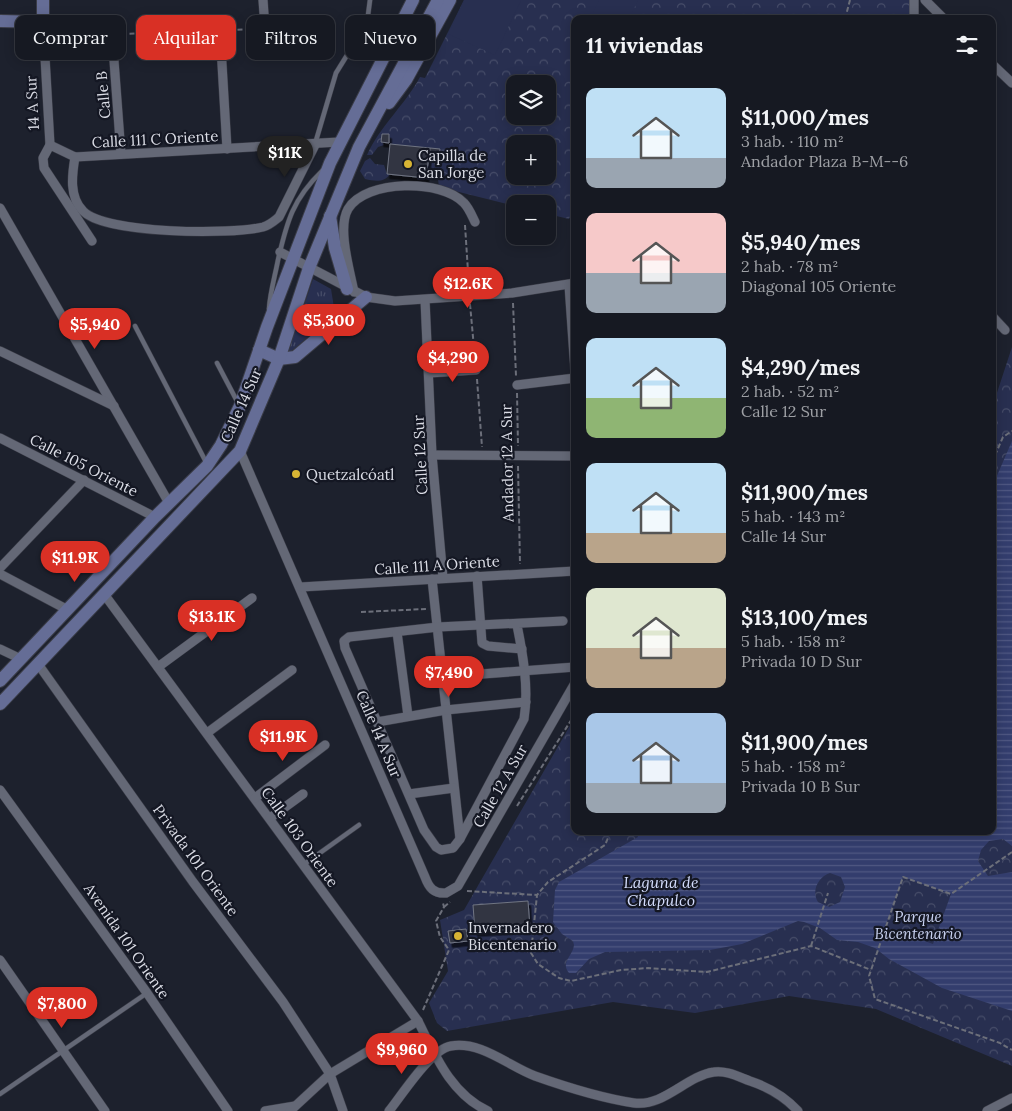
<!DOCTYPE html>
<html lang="es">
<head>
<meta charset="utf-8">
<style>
  :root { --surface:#161922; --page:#1f222a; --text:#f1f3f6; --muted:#9ea0a5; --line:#353840; --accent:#d93025 }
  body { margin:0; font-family:Lora,serif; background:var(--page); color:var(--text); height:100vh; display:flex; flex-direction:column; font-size:19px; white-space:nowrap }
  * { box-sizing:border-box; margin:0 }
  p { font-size:16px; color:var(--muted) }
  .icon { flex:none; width:28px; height:28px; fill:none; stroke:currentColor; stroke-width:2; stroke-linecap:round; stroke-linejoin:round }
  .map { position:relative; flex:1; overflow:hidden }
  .drawer { position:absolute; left:571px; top:15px; width:425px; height:820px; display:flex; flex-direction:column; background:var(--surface); border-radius:10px; box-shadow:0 2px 12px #0003,0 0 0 1px var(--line) }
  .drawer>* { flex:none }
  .hud { position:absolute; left:15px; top:15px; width:475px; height:45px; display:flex; gap:10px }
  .fabs { position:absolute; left:506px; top:75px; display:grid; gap:10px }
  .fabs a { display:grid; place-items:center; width:50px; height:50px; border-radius:10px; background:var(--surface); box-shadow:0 2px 12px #0003,0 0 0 1px var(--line); font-size:25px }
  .price { position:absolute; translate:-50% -42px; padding:0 11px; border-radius:18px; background:var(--accent); color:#fff; font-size:16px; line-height:32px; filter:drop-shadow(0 1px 2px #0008) }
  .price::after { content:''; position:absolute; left:50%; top:30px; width:15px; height:11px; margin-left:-8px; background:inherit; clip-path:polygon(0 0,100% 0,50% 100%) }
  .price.selected { background:#222; color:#fff }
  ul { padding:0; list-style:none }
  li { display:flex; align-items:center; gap:15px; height:125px; padding:0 15px }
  li span { display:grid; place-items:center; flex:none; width:140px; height:100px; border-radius:10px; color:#555 }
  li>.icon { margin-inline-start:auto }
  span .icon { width:60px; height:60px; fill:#fffc; stroke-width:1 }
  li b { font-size:21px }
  h2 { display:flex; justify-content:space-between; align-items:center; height:60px; padding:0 15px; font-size:21px }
  .tag { padding:0 18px; border-radius:10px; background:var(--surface); box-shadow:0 2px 12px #0003,0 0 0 1px var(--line); font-size:18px; line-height:45px }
  .tag.selected { background:var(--accent); color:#fff }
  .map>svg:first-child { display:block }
  .grass { fill:url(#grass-tufts) }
  .park { fill:url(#park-crowns); fill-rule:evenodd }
  .garden { fill:#282f50 }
  .water { fill:url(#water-rules); fill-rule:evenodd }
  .building { fill:#333643; stroke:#707583; filter:url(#shadow) }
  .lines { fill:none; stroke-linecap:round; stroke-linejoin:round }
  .lane-casing { stroke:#3a3c47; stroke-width:5.5 }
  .street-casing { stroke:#3a3c47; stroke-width:10 }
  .secondary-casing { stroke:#3a3c47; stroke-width:14 }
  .path { stroke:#6c6f7a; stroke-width:2; stroke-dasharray:5 2.5; stroke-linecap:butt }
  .lane { stroke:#646876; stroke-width:4.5 }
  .street { stroke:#646876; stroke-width:9 }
  .secondary { stroke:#656d96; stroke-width:12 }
  .poi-dot { fill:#d7b434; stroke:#141723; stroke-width:2 }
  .labels { text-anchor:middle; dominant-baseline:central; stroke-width:4.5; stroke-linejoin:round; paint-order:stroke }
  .street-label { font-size:15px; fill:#dadce5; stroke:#141723 }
  .poi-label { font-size:15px; fill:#dadce5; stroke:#141723; text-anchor:start }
  .park-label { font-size:15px; font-style:italic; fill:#c9d2f1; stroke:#141723 }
  .water-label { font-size:16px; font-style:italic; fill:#d3dcfc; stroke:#141723 }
</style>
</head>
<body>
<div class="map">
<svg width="1012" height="1111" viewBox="0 0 1012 1111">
  <defs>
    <pattern id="grass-tufts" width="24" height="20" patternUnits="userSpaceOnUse" patternTransform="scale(1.25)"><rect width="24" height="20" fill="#282f50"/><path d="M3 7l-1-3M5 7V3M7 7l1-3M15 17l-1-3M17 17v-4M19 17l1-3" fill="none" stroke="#474d69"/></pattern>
    <pattern id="park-crowns" width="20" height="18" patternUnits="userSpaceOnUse" patternTransform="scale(1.25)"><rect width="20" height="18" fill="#282f50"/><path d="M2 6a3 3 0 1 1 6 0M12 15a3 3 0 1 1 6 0" fill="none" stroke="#474d69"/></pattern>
    <pattern id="water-rules" width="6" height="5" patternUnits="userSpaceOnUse" patternTransform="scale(1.25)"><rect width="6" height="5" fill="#333d6d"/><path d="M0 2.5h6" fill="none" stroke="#505882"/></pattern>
    <filter id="shadow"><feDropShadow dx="2.5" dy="4.5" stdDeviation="0" flood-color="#0009"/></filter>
  </defs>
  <rect width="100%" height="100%" fill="#1d212d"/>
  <path class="grass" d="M313 279 331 289 335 314 287 355Z"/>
  <g class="park">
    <path d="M464 0H912L913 19H667L662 16 661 19H575V204L569 219 548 214V204H515V206L439 187 437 171 426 178 429 157H435L434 149 390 144 389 134H382L381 141 384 145 378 147 372 155H367C380 126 405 105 420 77L425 78ZM515 84H548V116H515ZM515 144H548V176H515Z"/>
    <path d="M370 158 375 164 384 165 387 174H390C384 183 375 181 365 179L360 171 365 161Z"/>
    <path d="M1012 347V1066L876 1009 789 996 695 1013 613 1002 447 1031 437 1023 429 1003 448 971 440 920 464 910 575 717V831H992V408Z"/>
  </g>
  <g class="garden">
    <path d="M464 0H521L495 55 448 34Z"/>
    <path d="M599 0H638L629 19H590Z"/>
  </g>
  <path class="water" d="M1012 441V846L1003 839 989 841 981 850 978 861 988 876 1012 872V1011L942 988 889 959 875 948 858 942 837 940 820 928 804 922 798 921 742 944 710 950 605 952 589 959 576 973H569C560 962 573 956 574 945L573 941 562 934 553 922 555 890 559 882 638 837 636 831H992L993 485ZM830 873 841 877 845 887 840 902 829 907 818 902C811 891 818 877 830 873ZM903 877 951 894 933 944 885 927Z"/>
  <g class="building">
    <path d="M382 134H389V143L381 142Z"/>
    <path d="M390 144 430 148 426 178 387 174Z"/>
    <path d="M430 148 440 149 439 158 429 157Z"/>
    <path d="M528 901 530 928 475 932 473 905Z"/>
    <path d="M466 929 468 941 450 943 448 931Z"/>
  </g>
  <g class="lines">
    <g class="lane-casing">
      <g id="lane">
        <path d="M315 144 336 73 367 23 370 0"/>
        <path d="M269 309C270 293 275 276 278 260 287 221 293 199 322 171"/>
        <path d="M135 326 206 462"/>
        <path d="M217 363 238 403"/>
        <path d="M303 865 359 825"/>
        <path d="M0 1094 147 993"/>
      </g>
    </g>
    <g class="street-casing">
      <g id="street">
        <path d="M263 0 265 28"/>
        <path d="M914 0V19"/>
        <path d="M925 0 944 19"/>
        <path d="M43 22 50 145"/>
        <path d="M220 30 227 149"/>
        <path d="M112 34 121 154"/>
        <path d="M992 64 1012 83"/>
        <path d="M75 157C72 175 69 197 83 211 105 234 232 235 263 227 270 225 274 221 279 217L315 145"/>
        <path d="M0 208 169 503"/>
        <path d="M92 241 44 168 43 158 50 145 75 157 339 142"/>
        <path d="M280 252 366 297 395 301 512 293 575 283"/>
        <path d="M569 285 575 371"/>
        <path d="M354 292C350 271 337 228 348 209 366 179 442 179 464 203 469 208 472 216 475 222"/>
        <path d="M425 300 432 455 443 578"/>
        <path d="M992 316 1005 330"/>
        <path d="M0 351 114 406"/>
        <path d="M429 373 476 370"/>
        <path d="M517 385 575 378"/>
        <path d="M0 438 155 517"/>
        <path d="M240 451 425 877C429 888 434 894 446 893L458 886 575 683"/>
        <path d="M432 455 575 456"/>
        <path d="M0 568 84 480"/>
        <path d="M0 574 68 610"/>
        <path d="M477 576 482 643 488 646 522 649"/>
        <path d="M432 579 460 839"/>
        <path d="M301 587 575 571"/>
        <path d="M104 594 418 1021C435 1055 451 1094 488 1111"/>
        <path d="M517 625C523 655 529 688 524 719L460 839 453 848 441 850 436 847 424 830 345 648 344 641 349 637 438 627 563 621"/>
        <path d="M397 632 408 716"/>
        <path d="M0 649 21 659"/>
        <path d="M38 664 193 882 283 1002 330 1074 343 1111"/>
        <path d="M158 667 252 598"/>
        <path d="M442 677 575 667"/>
        <path d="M377 722 446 710 526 702"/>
        <path d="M207 733 292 670"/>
        <path d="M0 790 147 993 228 1111"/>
        <path d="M409 794 454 788"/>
        <path d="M255 798 325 745"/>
        <path d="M270 818 303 794"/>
        <path d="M0 960 105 1111"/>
        <path d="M265 1111 295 1106"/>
        <path d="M290 1111 330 1074 418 1021"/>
        <path d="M389 1111C402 1095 431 1049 451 1046 482 1041 508 1066 535 1076 566 1087 601 1098 634 1103 664 1107 686 1076 714 1072 726 1070 739 1077 750 1081 768 1087 785 1097 798 1111"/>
        <path d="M987 1111 1012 1098"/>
      </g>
    </g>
    <g class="secondary-casing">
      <g id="secondary">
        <path d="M0 21 43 22V0"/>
        <path d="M389 103 406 80 450 0"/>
        <path d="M330 216 335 248 347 289"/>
        <path d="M259 350 279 359 295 357 366 297"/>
        <path d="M0 681 155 517 207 466 221 445 240 406 267 327 330 163 413 0"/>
        <path d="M0 704 240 451 279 359 309 268 359 147 438 0"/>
      </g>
    </g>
    <g class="path">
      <path d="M845 19 850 0"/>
      <path d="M230 30 255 29"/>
      <path d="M122 34 210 30"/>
      <path d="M465 225 469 287"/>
      <path d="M513 303 516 376"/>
      <path d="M470 304 475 359"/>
      <path d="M477 379 482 447"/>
      <path d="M517 393 518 446"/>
      <path d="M992 462 1003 437 1012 431"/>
      <path d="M518 466 520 564"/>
      <path d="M361 612 426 609"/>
      <path d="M517 806 575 714"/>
      <path d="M607 831 608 838 605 845 548 882 537 895 531 953 538 964 559 978 571 981 621 970 648 968 707 972 811 946 871 970"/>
      <path d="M1012 852 951 894 903 877 869 976 875 999 1000 1043 1012 1050"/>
      <path d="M467 891 537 895"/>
      <path d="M444 907 450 902"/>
      <path d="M811 946 828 893"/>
      <path d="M423 1010 449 950 440 937 436 921 444 907 443 903"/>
    </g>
    <use href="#lane" class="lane"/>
    <use href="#street" class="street"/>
    <use href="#secondary" class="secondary"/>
  </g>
  <g class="poi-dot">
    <circle cx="408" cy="164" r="5"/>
    <circle cx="296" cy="474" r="5"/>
    <circle cx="458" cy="936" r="5"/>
  </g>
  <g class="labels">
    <g class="street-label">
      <text transform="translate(103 95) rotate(-95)">Calle B</text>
      <text transform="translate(32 103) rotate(-93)">14 A Sur</text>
      <text transform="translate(155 139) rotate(-3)">Calle 111 C Oriente</text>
      <text transform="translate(241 405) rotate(-66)">Calle 14 Sur</text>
      <text transform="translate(420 455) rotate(-93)">Calle 12 Sur</text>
      <text transform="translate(507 463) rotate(-91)">Andador 12 A Sur</text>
      <text transform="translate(84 465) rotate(27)">Calle 105 Oriente</text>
      <text transform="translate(437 565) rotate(-4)">Calle 111 A Oriente</text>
      <text transform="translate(379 734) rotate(67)">Calle 14 A Sur</text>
      <text transform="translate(500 786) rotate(-60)">Calle 12 A Sur</text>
      <text transform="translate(300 837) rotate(54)">Calle 103 Oriente</text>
      <text transform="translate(196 860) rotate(54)">Privada 101 Oriente</text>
      <text transform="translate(127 941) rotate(55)">Avenida 101 Oriente</text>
    </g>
    <g class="poi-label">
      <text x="418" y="155">Capilla de<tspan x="418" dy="17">San Jorge</tspan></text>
      <text x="306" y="474">Quetzalcóatl</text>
      <text x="468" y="927">Invernadero<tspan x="468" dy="17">Bicentenario</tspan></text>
    </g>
    <g class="park-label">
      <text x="918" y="916">Parque<tspan x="918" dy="17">Bicentenario</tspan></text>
    </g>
    <g class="water-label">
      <text x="661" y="882">Laguna de<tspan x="661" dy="18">Chapulco</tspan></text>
    </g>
  </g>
</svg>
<div class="fabs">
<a><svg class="icon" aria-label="layers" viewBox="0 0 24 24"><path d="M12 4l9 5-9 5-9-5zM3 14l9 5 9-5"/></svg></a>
<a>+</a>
<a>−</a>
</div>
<b class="price selected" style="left:285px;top:178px">$11K</b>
<b class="price" style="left:468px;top:309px">$12.6K</b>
<b class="price" style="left:329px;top:346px">$5,300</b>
<b class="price" style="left:95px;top:350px">$5,940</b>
<b class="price" style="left:453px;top:383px">$4,290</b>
<b class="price" style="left:75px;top:583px">$11.9K</b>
<b class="price" style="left:212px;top:642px">$13.1K</b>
<b class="price" style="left:449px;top:698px">$7,490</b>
<b class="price" style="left:283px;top:762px">$11.9K</b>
<b class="price" style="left:62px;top:1029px">$7,800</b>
<b class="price" style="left:402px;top:1075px">$9,960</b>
<div class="hud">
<a class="tag">Comprar</a>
<a class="tag selected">Alquilar</a>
<a class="tag">Filtros</a>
<a class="tag">Nuevo</a>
</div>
<section class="drawer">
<h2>11 viviendas<svg class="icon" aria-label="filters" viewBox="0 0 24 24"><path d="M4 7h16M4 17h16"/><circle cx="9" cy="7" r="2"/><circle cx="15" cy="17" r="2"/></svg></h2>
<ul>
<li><span style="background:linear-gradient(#bfe0f5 70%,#9aa5b1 0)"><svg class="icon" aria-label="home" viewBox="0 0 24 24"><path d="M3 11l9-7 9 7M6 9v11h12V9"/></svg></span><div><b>$11,000/mes</b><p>3 hab. · 110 m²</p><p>Andador Plaza B-M--6</p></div></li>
<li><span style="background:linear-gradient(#f6c9c9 60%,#9aa5b1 0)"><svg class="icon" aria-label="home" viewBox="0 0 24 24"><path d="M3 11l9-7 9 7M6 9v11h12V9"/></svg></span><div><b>$5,940/mes</b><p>2 hab. · 78 m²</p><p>Diagonal 105 Oriente</p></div></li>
<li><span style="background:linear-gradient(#bfe0f5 60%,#8fb573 0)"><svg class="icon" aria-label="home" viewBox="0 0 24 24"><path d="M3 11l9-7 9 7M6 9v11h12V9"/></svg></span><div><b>$4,290/mes</b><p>2 hab. · 52 m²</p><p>Calle 12 Sur</p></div></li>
<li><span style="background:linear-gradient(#bfe0f5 70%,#b9a48a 0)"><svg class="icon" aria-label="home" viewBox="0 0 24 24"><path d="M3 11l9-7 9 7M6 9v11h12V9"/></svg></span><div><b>$11,900/mes</b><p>5 hab. · 143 m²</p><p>Calle 14 Sur</p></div></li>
<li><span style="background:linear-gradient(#dfe7d0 60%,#b9a48a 0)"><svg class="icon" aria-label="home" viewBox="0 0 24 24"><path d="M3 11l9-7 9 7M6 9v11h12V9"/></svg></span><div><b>$13,100/mes</b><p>5 hab. · 158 m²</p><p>Privada 10 D Sur</p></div></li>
<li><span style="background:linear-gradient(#a9c7e8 70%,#9aa5b1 0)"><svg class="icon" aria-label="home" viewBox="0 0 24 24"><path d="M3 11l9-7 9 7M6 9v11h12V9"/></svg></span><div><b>$11,900/mes</b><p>5 hab. · 158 m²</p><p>Privada 10 B Sur</p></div></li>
</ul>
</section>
</div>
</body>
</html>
